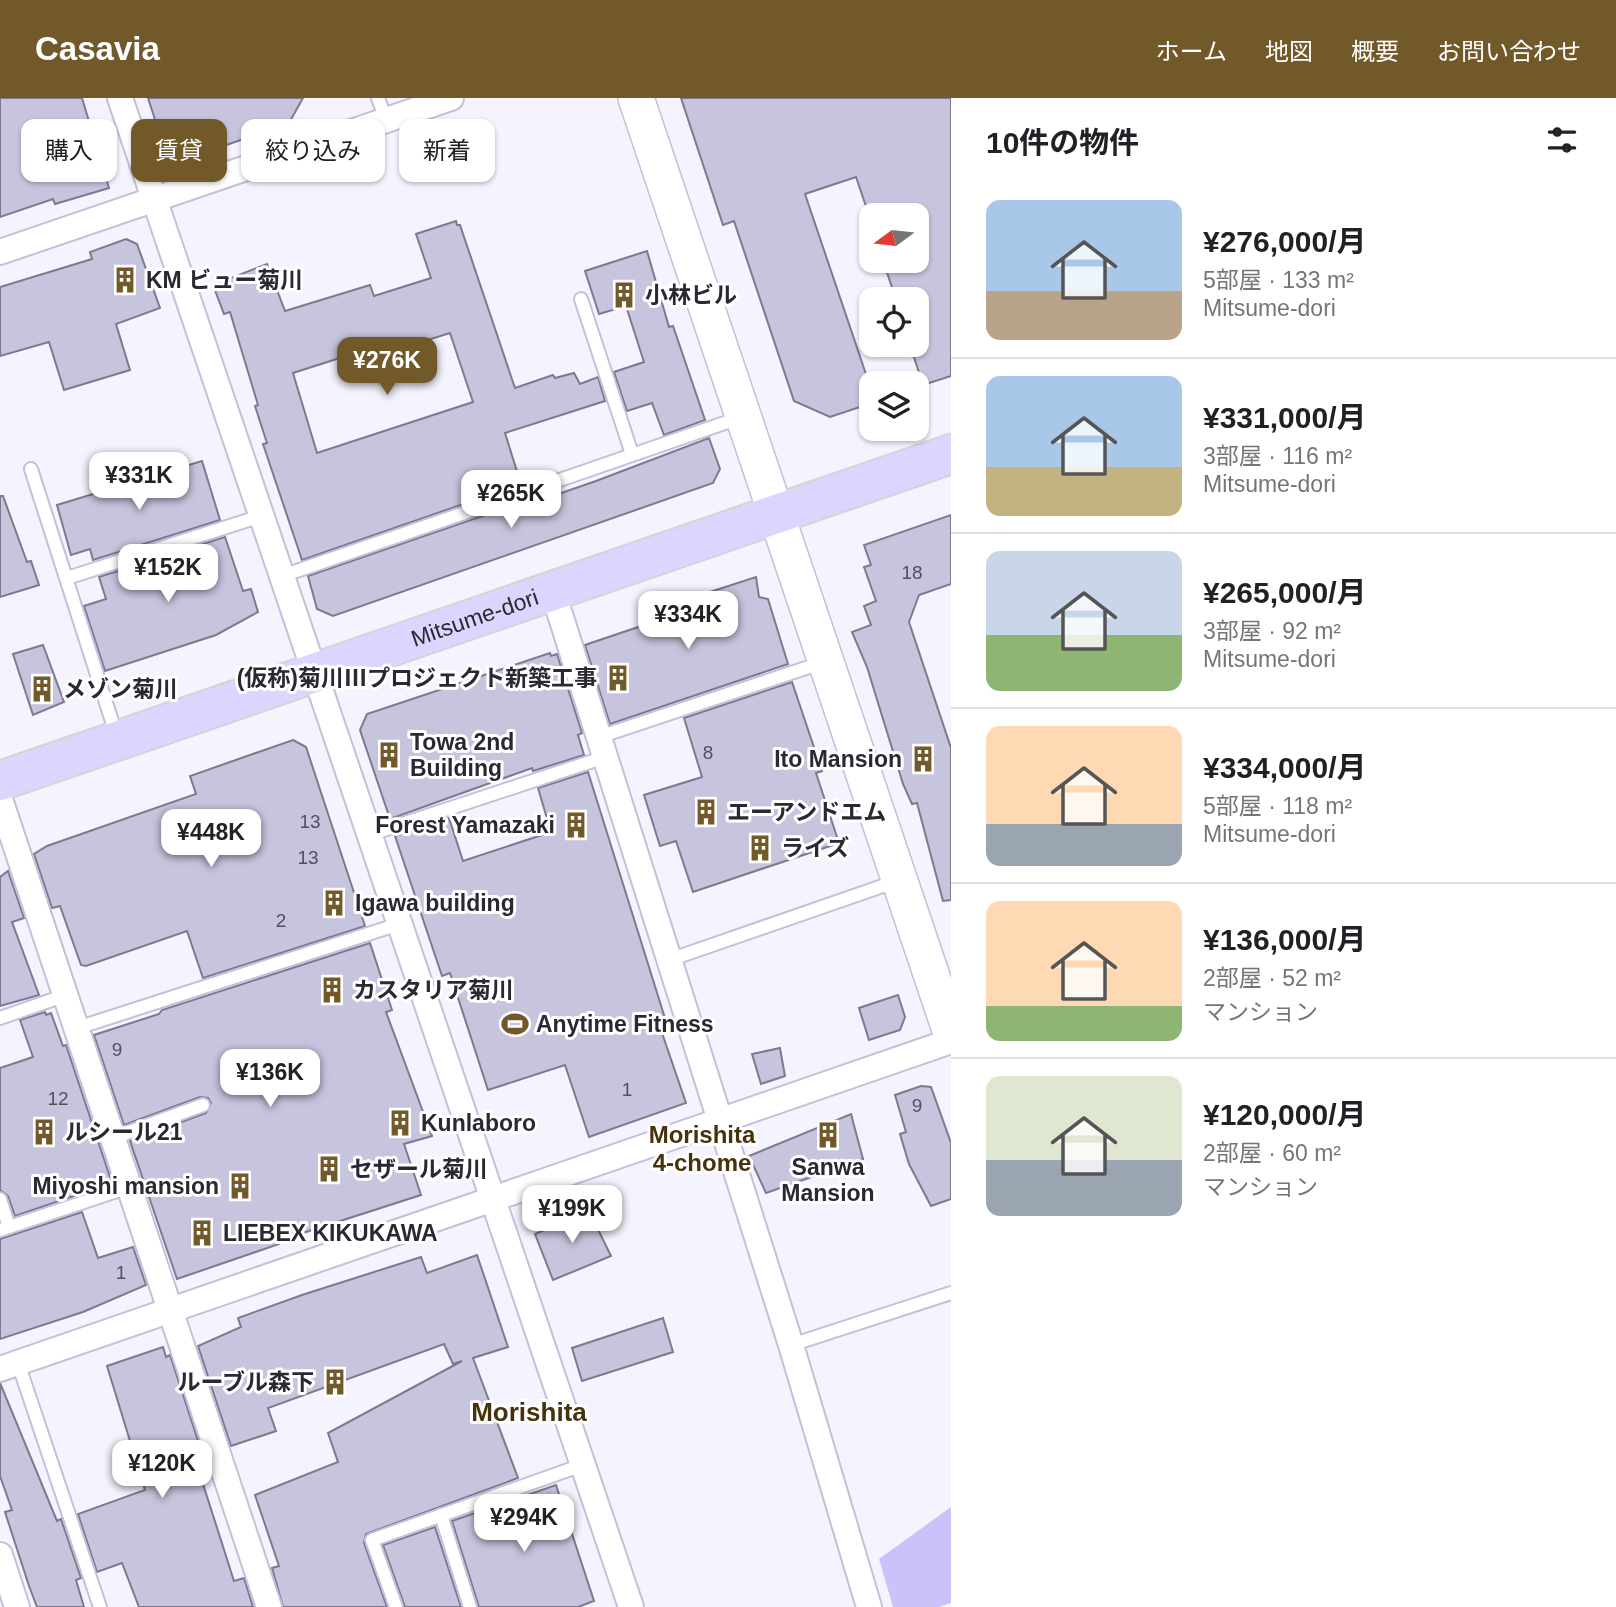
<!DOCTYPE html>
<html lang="ja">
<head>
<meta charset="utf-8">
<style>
  :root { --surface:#fff; --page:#f2f2f2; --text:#202124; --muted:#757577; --line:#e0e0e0; --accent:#72592a }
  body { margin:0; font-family:Arial,"Noto Sans JP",sans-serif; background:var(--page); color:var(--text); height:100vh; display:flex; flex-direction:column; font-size:26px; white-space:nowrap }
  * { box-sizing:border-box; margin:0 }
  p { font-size:23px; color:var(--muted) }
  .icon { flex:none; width:38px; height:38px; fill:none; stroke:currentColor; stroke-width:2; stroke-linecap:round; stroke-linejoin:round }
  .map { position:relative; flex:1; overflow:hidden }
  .details { display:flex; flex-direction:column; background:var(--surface); width:665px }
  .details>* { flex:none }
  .guide { position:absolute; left:21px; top:21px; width:665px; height:63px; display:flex; gap:14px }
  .needle { width:46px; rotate:255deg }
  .controls { position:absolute; left:859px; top:105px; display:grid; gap:14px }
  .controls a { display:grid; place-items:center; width:70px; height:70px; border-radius:14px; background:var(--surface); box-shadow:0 2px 5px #0004; font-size:35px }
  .price { position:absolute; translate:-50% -60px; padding:0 16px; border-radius:14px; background:#fff; color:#222; font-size:23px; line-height:46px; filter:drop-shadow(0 2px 4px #0008) }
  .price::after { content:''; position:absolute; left:50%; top:42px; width:21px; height:16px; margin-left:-10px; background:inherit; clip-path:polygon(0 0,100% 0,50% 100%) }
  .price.on { background:var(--accent); color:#fff }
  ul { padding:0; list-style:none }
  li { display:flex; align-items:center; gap:21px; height:175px; padding:0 35px }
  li+li { border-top:2px solid var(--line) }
  li span { display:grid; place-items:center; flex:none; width:196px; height:140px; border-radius:14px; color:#555 }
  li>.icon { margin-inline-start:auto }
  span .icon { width:84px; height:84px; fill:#fffc; stroke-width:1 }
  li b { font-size:30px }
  h2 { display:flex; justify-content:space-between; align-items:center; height:84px; padding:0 35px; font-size:30px }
  .chip { padding:0 24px; border-radius:14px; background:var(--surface); box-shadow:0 2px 5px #0004; font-size:24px; line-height:63px }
  .chip.on { background:var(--accent); color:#fff }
  header { display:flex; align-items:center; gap:42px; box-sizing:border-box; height:98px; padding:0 35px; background:var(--accent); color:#fff }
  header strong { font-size:33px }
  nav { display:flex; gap:38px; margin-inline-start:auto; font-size:24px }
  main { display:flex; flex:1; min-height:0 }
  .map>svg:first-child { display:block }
  .green { fill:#cac3fa }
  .building { fill:#c7c4de; stroke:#7c7991; stroke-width:2; fill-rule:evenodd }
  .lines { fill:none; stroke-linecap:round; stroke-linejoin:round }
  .lane-casing { stroke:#c2c0da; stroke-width:16 }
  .street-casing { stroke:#c2c0da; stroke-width:28 }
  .secondary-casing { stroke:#c2c0da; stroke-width:38 }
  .primary-casing { stroke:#d4d4d6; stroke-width:42 }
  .lane { stroke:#fff; stroke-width:12 }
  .street { stroke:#fff; stroke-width:24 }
  .secondary { stroke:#fff; stroke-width:35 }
  .primary { stroke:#dbd6fe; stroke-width:38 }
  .labels { text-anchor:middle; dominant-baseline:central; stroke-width:6; stroke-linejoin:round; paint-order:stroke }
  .number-label { font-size:19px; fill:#51505e }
  .poi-label { font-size:23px; font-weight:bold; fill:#2a2933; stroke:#fff; text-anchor:start }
  .street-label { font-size:23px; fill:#2a2933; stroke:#fff }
  .neighbourhood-label { font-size:24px; font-weight:bold; fill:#46320b; stroke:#fff }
  .quarter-label { font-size:26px; font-weight:bold; fill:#46320b; stroke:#fff }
</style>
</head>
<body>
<header>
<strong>Casavia</strong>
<nav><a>ホーム</a><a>地図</a><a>概要</a><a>お問い合わせ</a></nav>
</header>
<main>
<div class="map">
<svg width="951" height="1509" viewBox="0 0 951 1509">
  <rect width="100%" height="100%" fill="#f4f3fe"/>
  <path class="green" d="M951 1409V1505L939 1509H893L879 1461Z"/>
  <g class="building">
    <path d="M0 0H82L109 90 55 106 53 101 0 119Z"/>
    <path d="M148 0H303L289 25 181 63 166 55Z"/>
    <path d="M681 0H951V278L923 287 910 247H917V201H896L883 163H917V117H872V126L856 79 805 96 872 294V305L830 319 794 303 734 123 723 127Z"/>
    <path d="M456 123 457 127H460L515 290 553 277 555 280 574 275 580 286 598 279 605 303 505 335 521 386 302 462 263 346 267 345 255 308 258 307 230 214 224 216 213 187 267 166 285 213 370 187 374 198 431 180 416 136ZM450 235 473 304 317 355 293 275 365 252 368 255 401 246 402 250Z"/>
    <path d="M126 141 137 146 160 210 116 226 130 272 64 292 49 244 0 258V189L92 161 90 154Z"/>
    <path d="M647 153 669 229 673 228 705 322 664 337 652 305 627 313 614 274 644 264 626 208 599 216 585 173Z"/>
    <path d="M709 340 720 371 713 385 333 518 317 511 308 478 526 403 527 407 596 383Z"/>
    <path d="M202 363 220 422 93 462 90 451 71 457 57 407Z"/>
    <path d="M0 398H3L27 464 31 463 39 487 0 499Z"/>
    <path d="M951 417V486L919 497 909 524 951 650V802L943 803 917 705 912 706 903 686 867 569 852 534 871 527 864 508 876 503 864 469 871 467 864 447Z"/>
    <path d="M225 439 243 493 251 491 258 514 216 537 105 573 84 508 106 501 99 479Z"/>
    <path d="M756 479 759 499 768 501 788 566 610 626 585 547 656 523 654 516 683 506 682 503Z"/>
    <path d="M43 547 64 604 33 617 13 556Z"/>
    <path d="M550 555 551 558 557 556 582 635 578 637 584 657 533 673 532 670 390 721 360 632 367 616Z"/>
    <path d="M792 584 822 673 816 675 839 745 693 794 676 743 660 748 644 697 702 679 684 620Z"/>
    <path d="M293 642 306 649 365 828 203 880 187 833 86 868 81 867 60 808 52 810 34 756 47 748 196 696 190 678Z"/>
    <path d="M588 674 669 933 662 935 686 1005 589 1039 565 967 488 992 450 875 442 878 395 738 449 720 463 763 551 734 538 690Z"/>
    <path d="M8 773 24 820 12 824 39 897 0 908V779Z"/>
    <path d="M370 845 392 912 386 914 432 1038 404 1046 421 1097 278 1143 279 1146 177 1181 130 1043 206 1015 211 1005 208 1000 200 999 124 1027 94 937 159 916 162 912Z"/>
    <path d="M898 897 905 919 900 932 869 942 859 910Z"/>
    <path d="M45 914 46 917 51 915 63 948 66 947 112 1085 15 1118 8 1098 0 1092V970L33 959 20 922Z"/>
    <path d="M780 950 785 978 761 986 752 956Z"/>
    <path d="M921 988 931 989 951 1045V1101L931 1108 909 1066 900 1036 906 1034 895 997Z"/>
    <path d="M851 1016 863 1061 766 1095 749 1058Z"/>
    <path d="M589 1113 611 1158 553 1182 535 1136Z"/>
    <path d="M82 1114 98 1160 133 1149 146 1187 83 1214 0 1241V1141Z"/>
    <path d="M477 1157 508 1249 473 1260 518 1380 366 1436 364 1445 387 1509H283L272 1470 279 1468 255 1397 338 1364 328 1335 462 1263 453 1266 444 1246 268 1310 276 1333 231 1348 198 1248 241 1229 238 1220 302 1197 421 1159 427 1175Z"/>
    <path d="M663 1220 673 1254 582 1283 572 1250Z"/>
    <path d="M163 1249 166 1259 170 1257 203 1358 195 1361 234 1483 244 1480 253 1509H139L122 1465 97 1474 78 1416 145 1392 107 1268Z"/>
    <path d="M0 1285 57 1423 61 1421 81 1480 76 1482 84 1509H37L29 1488 5 1414 12 1412 0 1378Z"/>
    <path d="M556 1387 594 1503 578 1509H479L452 1423Z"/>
    <path d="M435 1429 461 1509H405L383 1447Z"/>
  </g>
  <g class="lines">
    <g class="lane-casing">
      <g id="lane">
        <path d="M378 0 386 22"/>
        <path d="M581 201 632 356"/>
        <path d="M31 371 117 639"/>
        <path d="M282 478 742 319"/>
        <path d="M67 480 261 418"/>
        <path d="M599 639 824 564"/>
        <path d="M369 737 605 659"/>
        <path d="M669 862 897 783"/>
        <path d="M0 920 66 897"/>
        <path d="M77 930 399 826"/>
        <path d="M113 1040 203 1007"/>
        <path d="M0 1101 9 1129"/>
        <path d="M0 1132 129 1089"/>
        <path d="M791 1247 951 1195"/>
        <path d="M18 1265 100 1509"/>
        <path d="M441 1417 470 1509"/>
        <path d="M396 1509 372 1442 582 1367"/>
      </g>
    </g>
    <g class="street-casing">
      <g id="street">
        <path d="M120 0 631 1509"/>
        <path d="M0 154 451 0"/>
        <path d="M553 494 791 1247 869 1509"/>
        <path d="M0 701 269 1509"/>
        <path d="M0 1271 951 943"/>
        <path d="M0 1457 17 1509"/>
      </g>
    </g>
    <g class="secondary-casing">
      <path id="secondary" d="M636 0 951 935"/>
    </g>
    <g class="primary-casing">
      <g id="primary">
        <path id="s1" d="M0 683 951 356"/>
      </g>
    </g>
    <use href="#lane" class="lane"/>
    <use href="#street" class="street"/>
    <use href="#secondary" class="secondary"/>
    <use href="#primary" class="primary"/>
  </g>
  <defs>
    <g id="building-bare" transform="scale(2.1)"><path d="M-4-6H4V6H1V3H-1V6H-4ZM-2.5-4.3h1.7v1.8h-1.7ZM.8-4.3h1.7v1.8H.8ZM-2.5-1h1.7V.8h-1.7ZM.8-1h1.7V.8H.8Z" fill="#72592a" stroke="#fff" stroke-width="2.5" paint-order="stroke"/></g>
    <g id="stadium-bare" transform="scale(2.1)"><path d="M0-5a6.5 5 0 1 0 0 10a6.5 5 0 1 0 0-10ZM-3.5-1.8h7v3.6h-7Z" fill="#72592a" stroke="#fff" stroke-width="2.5" paint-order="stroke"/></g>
  </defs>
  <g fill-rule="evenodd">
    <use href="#building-bare" x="125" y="182"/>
    <use href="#building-bare" x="624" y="197"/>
    <use href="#building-bare" x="618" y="580"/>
    <use href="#building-bare" x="42" y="591"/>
    <use href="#building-bare" x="389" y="657"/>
    <use href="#building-bare" x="923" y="661"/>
    <use href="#building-bare" x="706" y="714"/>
    <use href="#building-bare" x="576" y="727"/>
    <use href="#building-bare" x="760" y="750"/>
    <use href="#building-bare" x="334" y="805"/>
    <use href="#building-bare" x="332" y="892"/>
    <use href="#stadium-bare" x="515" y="926"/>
    <use href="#building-bare" x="400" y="1025"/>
    <use href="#building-bare" x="44" y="1034"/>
    <use href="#building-bare" x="828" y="1037"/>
    <use href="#building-bare" x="329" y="1071"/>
    <use href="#building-bare" x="240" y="1088"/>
    <use href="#building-bare" x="202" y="1135"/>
    <use href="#building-bare" x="335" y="1284"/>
  </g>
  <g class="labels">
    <g class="number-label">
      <text x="912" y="474">18</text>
      <text x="708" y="654">8</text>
      <text x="310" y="723">13</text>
      <text x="308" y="759">13</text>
      <text x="281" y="822">2</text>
      <text x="117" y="951">9</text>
      <text x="627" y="991">1</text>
      <text x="58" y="1000">12</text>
      <text x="917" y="1007">9</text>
      <text x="121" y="1174">1</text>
    </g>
    <g class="poi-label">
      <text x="146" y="182">KM ビュー菊川</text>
      <text x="645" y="197">小林ビル</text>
      <text x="597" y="580" text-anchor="end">(仮称)菊川Ⅲプロジェクト新築工事</text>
      <text x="63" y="591">メゾン菊川</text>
      <text x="410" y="644">Towa 2nd<tspan x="410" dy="26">Building</tspan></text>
      <text x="902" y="661" text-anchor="end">Ito Mansion</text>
      <text x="727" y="714">エーアンドエム</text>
      <text x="555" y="727" text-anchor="end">Forest Yamazaki</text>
      <text x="781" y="750">ライズ</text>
      <text x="355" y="805">Igawa building</text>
      <text x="353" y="892">カスタリア菊川</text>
      <text x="536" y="926">Anytime Fitness</text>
      <text x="421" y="1025">Kunlaboro</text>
      <text x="65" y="1034">ルシール21</text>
      <text x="828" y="1069" text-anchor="middle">Sanwa<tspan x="828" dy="26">Mansion</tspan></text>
      <text x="350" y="1071">セザール菊川</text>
      <text x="219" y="1088" text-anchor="end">Miyoshi mansion</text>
      <text x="223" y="1135">LIEBEX KIKUKAWA</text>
      <text x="314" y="1284" text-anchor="end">ルーブル森下</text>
    </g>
    <g class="street-label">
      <text stroke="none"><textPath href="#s1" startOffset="502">Mitsume-dori</textPath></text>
    </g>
    <g class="neighbourhood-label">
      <text x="702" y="1036">Morishita<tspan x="702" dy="28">4-chome</tspan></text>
    </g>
    <g class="quarter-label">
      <text x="529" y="1314">Morishita</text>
    </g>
  </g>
</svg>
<div class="controls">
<a><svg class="needle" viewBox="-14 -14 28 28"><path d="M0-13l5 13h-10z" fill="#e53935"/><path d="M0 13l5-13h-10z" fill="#757577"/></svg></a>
<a><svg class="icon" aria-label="locate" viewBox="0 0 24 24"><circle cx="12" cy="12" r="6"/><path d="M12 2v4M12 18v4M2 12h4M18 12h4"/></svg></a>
<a><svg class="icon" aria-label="layers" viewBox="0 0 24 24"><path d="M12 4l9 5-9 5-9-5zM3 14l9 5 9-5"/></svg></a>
</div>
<b class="price on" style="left:387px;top:299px">¥276K</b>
<b class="price" style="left:139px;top:414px">¥331K</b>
<b class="price" style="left:511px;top:432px">¥265K</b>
<b class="price" style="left:168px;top:506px">¥152K</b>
<b class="price" style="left:688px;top:553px">¥334K</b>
<b class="price" style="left:211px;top:771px">¥448K</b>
<b class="price" style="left:270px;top:1011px">¥136K</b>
<b class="price" style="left:572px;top:1147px">¥199K</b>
<b class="price" style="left:162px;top:1402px">¥120K</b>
<b class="price" style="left:524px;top:1456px">¥294K</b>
<div class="guide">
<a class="chip">購入</a>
<a class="chip on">賃貸</a>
<a class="chip">絞り込み</a>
<a class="chip">新着</a>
</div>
</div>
<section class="details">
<h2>10件の物件<svg class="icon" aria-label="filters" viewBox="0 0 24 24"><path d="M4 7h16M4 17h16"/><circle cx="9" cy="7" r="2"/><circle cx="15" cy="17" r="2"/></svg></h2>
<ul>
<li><span style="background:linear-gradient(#a9c7e8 65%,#b9a48a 0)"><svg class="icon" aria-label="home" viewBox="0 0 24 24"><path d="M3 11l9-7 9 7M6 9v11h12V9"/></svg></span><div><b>¥276,000/月</b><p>5部屋 · 133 m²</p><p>Mitsume-dori</p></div></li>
<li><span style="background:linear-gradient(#a9c7e8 65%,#c2b280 0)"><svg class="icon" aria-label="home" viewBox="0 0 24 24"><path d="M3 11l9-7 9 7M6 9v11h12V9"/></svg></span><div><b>¥331,000/月</b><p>3部屋 · 116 m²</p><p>Mitsume-dori</p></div></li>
<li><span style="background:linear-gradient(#c9d6e8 60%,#8fb573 0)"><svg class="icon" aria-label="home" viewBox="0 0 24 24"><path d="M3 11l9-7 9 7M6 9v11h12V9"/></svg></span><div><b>¥265,000/月</b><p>3部屋 · 92 m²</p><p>Mitsume-dori</p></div></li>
<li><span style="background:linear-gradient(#ffd9b3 70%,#9aa5b1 0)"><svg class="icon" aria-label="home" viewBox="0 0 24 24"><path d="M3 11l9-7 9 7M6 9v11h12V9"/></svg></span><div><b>¥334,000/月</b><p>5部屋 · 118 m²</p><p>Mitsume-dori</p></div></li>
<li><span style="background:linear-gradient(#ffd9b3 75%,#8fb573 0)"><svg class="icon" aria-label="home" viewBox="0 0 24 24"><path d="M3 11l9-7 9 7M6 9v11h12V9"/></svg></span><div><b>¥136,000/月</b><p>2部屋 · 52 m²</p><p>マンション</p></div></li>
<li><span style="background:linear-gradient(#dfe7d0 60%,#9aa5b1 0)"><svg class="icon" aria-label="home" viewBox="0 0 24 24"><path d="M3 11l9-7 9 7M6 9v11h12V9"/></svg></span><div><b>¥120,000/月</b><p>2部屋 · 60 m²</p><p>マンション</p></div></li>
</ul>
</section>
</main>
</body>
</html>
